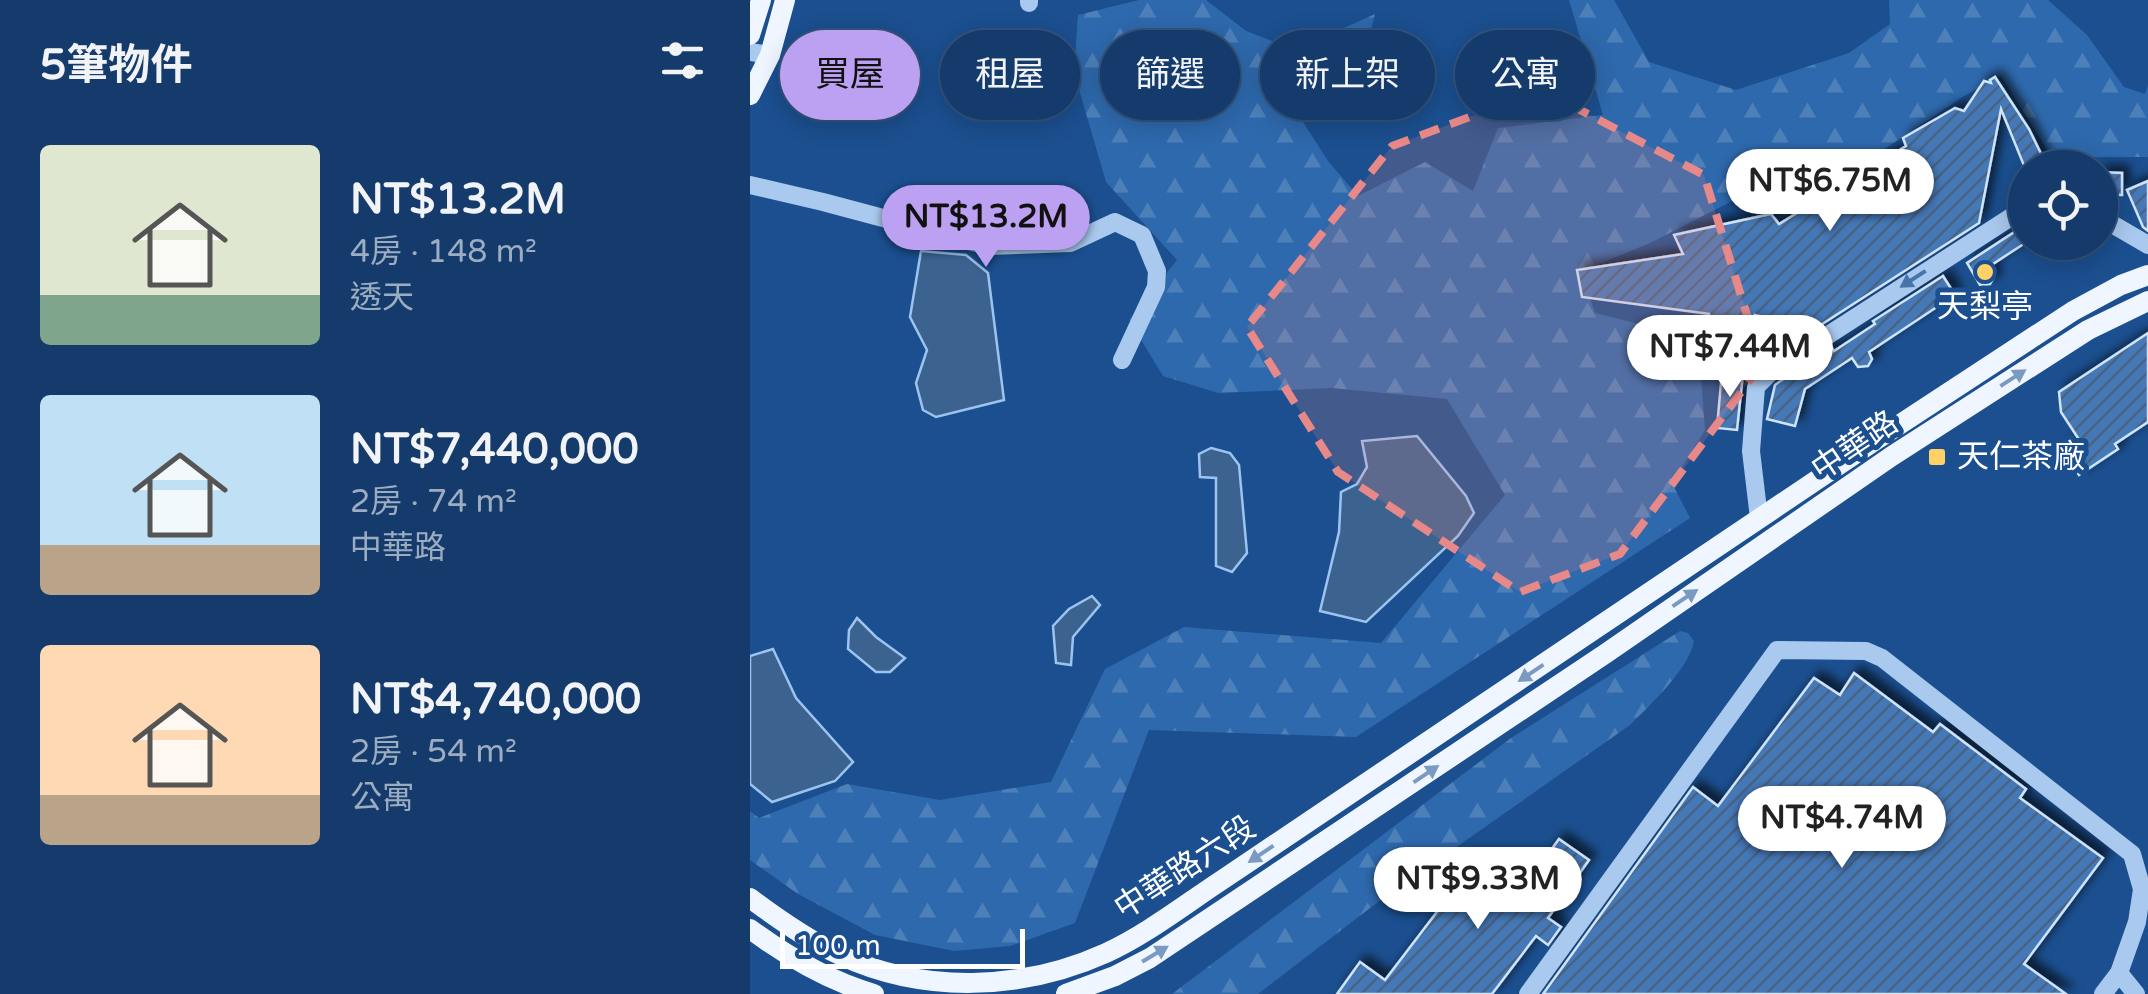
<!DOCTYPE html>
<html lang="zh-TW">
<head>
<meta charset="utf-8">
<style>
  :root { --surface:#143b6b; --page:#214673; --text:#f1f3f6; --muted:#9dadc1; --line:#33557e; --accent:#bca0f2 }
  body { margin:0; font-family:"Varela Round","Noto Sans TC",sans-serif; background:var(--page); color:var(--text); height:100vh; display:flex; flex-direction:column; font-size:38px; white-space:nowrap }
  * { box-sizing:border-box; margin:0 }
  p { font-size:32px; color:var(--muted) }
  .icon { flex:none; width:55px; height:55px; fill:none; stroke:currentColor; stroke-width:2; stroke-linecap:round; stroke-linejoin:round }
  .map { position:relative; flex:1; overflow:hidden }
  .panel { display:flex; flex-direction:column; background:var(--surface); width:750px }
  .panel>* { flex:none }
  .top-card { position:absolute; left:30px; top:30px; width:950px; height:90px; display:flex; gap:20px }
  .controls { position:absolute; left:1258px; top:150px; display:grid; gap:20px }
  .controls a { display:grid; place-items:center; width:110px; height:110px; border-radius:50%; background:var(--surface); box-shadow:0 5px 25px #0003,0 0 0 2px var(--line); font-size:50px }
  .scale { position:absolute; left:30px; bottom:25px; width:245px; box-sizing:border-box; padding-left:10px; border:5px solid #fff; border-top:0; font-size:28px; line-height:35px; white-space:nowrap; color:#fff; -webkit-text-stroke:8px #1b4f8f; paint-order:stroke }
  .price { position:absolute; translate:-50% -85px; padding:0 22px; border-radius:35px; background:#fff; color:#222; font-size:32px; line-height:65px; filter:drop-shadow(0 2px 5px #0008) }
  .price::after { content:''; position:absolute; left:50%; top:60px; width:30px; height:22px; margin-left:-15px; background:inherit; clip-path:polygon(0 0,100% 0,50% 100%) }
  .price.selected { background:var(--accent); color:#111 }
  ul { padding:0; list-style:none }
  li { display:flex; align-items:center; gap:30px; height:250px; padding:0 40px }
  li span { display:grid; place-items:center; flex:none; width:280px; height:200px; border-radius:10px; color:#555 }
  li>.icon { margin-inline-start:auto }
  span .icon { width:120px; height:120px; fill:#fffc; stroke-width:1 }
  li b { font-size:42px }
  h2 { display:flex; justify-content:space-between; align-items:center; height:120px; padding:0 40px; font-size:42px }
  .pill { padding:0 35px; border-radius:45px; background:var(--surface); box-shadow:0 5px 25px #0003,0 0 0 2px var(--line); font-size:35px; line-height:90px }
  .pill.selected { background:var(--accent); color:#111 }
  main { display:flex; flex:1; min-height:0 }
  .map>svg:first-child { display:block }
  .forest { fill:url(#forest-firs) }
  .water { fill:#3c6290; stroke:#9cc4f0; stroke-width:2.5 }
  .building { fill:url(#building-hatch); stroke:#cfe3fa; stroke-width:2.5; filter:url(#shadow) }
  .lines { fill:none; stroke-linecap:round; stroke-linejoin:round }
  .minor { stroke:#a9c9ee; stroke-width:18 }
  .major { stroke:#f0f6ff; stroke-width:20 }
  .oneway { fill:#4674ac }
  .oneway2 { fill:#7b9ac1 }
  .marked { fill:#e88989; fill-opacity:0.2; stroke:#e88989; stroke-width:8; stroke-dasharray:20 12; stroke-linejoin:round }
  .poi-dot { fill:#ffd166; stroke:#1b4f8f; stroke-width:4 }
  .labels { text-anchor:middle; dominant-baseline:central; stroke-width:10; stroke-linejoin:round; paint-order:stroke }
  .poi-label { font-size:32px; fill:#fff; stroke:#1b4f8f }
  .street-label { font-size:32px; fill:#fff; stroke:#1b4f8f }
</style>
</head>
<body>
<main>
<section class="panel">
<h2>5筆物件<svg class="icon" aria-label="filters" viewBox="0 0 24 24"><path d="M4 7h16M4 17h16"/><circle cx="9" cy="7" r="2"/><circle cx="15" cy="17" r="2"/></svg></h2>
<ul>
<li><span style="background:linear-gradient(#dfe7d0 75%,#7fa58c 0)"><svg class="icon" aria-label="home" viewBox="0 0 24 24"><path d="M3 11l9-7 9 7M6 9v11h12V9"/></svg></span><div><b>NT$13.2M</b><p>4房 · 148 m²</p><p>透天</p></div></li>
<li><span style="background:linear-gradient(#bfe0f5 75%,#b9a48a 0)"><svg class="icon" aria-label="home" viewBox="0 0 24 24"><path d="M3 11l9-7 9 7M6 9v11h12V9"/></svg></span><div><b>NT$7,440,000</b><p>2房 · 74 m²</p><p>中華路</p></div></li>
<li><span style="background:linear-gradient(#ffd9b3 75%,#b9a48a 0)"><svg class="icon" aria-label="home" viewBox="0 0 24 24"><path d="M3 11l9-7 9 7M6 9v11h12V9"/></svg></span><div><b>NT$4,740,000</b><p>2房 · 54 m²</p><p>公寓</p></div></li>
</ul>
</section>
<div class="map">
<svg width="1398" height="994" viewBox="0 0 1398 994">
  <defs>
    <pattern id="forest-firs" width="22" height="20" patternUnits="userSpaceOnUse" patternTransform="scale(2.5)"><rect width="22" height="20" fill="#2e69ad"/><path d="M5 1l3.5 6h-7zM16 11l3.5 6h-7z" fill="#4d80b9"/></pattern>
    <pattern id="building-hatch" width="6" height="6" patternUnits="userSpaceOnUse" patternTransform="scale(2.5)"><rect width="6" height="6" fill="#4478b7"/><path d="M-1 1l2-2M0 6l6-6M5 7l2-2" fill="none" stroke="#486282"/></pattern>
    <filter id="shadow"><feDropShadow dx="7" dy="-7" stdDeviation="5" flood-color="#0009"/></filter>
  </defs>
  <rect width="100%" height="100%" fill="#1b4f8f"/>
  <g class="forest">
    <path d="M389 0H456L496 31 545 50 625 14 612 65 551 119 578 161 608 196 675 162 723 191 748 128 853 115 819 0H864L899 62 986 90 1099 53 1140 24 1139 0H1298L1337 35 1374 87 1395 94 1398 85V157H1302L1251 76 1214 96 1021 225 986 199 898 244 831 271 845 313 948 339 955 430 922 483 940 518 606 737 399 730 325 923 260 946 204 951 125 935 48 894 0 860V811L9 818 97 784 190 800 301 782 355 669 434 627 631 643 755 495 697 399 582 388 468 393 413 376 379 320 427 260 356 182 324 72 328 15Z"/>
    <path d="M930 631 938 633 944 641C939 669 900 705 880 725L624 905 508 994H422L761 738Z"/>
  </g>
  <g class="water">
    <path d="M171 251 216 255 238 273 254 400 186 417 173 410 166 383 177 350 160 317Z"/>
    <path d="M667 436 716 496 724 513 708 536 616 622 570 611 589 532 591 492 607 484 617 467 612 441Z"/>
    <path d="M461 448 480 453 489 465 497 553 482 572 466 566V478L450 477 449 454Z"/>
    <path d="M342 596 350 605 323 637 321 665 306 663 303 626 319 609Z"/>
    <path d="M107 618 126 637 155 658 140 672H126L98 649 99 630Z"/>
    <path d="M23 649 46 698 103 762 85 781 22 802 0 784V656Z"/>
  </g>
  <g class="building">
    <path d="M1245 77 1279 129 1298 168H1275L1251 109 1229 223 1063 330 1005 315 1011 346 967 347 959 314 832 297 827 270 933 254 924 235 1021 214 1029 224 1156 146 1153 138 1205 108 1214 111 1234 81 1241 83 1240 80Z"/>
    <path d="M1350 172 1372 173V195H1350Z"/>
    <path d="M1398 181V231L1393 227 1377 190Z"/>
    <path d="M1275 225V243L1240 266 1244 277 1240 284 1230 285 1217 263Z"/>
    <path d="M1193 276 1205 295 1119 352 1122 359 1118 366 1108 367 1102 358 1055 389 1045 426 1017 419 1025 385 1029 382 1082 348 1084 351 1125 324 1123 321Z"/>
    <path d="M1398 333V422L1365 444 1368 449 1329 475 1313 449 1328 438 1311 412 1309 392Z"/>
    <path d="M972 371 993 373 987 430 967 428Z"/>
    <path d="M1104 673 1183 732 1190 724 1276 789 1270 798 1353 858 1274 964 1316 994H793L943 787 968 806 1064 678 1090 695Z"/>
    <path d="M809 839 839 860 798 918 811 927 798 945 786 936 742 994H587L610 962 635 980 722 866 741 879 747 870 773 889Z"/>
  </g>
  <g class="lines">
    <g class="minor">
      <path d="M279 0V3"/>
      <path d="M0 52 20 55"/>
      <path d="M0 185 73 202 238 246 320 243 365 222 392 235 407 271 406 287 372 360"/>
      <path d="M1350 217 1398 245"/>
      <path d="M1009 518 1001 451 1006 387 1021 372 1275 208"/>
      <path d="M778 994 1027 650 1116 651 1132 658 1382 854 1392 889 1387 922 1369 973 1386 994"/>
      <path d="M1353 994 1369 973"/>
    </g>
    <g class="major">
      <path d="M0 35 11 0"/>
      <path d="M0 95 20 55 35 0"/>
      <path d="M0 898C28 919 58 940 90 955 173 994 272 991 356 953 397 934 434 905 472 880L1126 440 1323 311 1371 285 1398 275"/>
      <path d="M0 929C38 957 78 981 124 994"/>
      <path d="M316 994 365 976 400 958 855 654 1142 456 1338 330 1398 301"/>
    </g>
  </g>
  <defs><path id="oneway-solid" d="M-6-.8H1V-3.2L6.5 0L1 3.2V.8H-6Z" transform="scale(2.5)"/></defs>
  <use class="oneway" href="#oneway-solid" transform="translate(1163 279) rotate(147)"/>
  <g class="oneway2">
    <use href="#oneway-solid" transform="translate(1263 378) rotate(-33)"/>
    <use href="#oneway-solid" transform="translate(935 598) rotate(-34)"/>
    <use href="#oneway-solid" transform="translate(781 673) rotate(146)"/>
    <use href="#oneway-solid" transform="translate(676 774) rotate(-34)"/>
    <use href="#oneway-solid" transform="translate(511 854) rotate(146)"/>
    <use href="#oneway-solid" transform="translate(405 954) rotate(-31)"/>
  </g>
  <path class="marked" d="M792 90 954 175 1012 364 870 554 770 592 588 472 497 327 642 146Z"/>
  <g class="poi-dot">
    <circle cx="1235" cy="272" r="10"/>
    <rect x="1177" y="447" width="20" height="20" rx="5"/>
  </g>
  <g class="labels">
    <g class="poi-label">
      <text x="1235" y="307">天梨亭</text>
      <text x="1207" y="457" text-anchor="start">天仁茶廠</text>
    </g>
    <g class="street-label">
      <text transform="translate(1105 446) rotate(-34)">中華路</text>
      <text transform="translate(435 868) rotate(-33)">中華路六段</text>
    </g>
  </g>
</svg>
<div class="controls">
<a><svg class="icon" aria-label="locate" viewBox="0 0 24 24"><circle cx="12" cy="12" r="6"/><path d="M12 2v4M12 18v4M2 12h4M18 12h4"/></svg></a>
</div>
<div class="scale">100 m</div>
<b class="price" style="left:1080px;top:234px">NT$6.75M</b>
<b class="price selected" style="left:236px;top:270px">NT$13.2M</b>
<b class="price" style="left:980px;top:400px">NT$7.44M</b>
<b class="price" style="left:1092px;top:871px">NT$4.74M</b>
<b class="price" style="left:728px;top:932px">NT$9.33M</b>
<div class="top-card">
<a class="pill selected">買屋</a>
<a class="pill">租屋</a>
<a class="pill">篩選</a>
<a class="pill">新上架</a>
<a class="pill">公寓</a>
</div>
</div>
</main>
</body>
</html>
